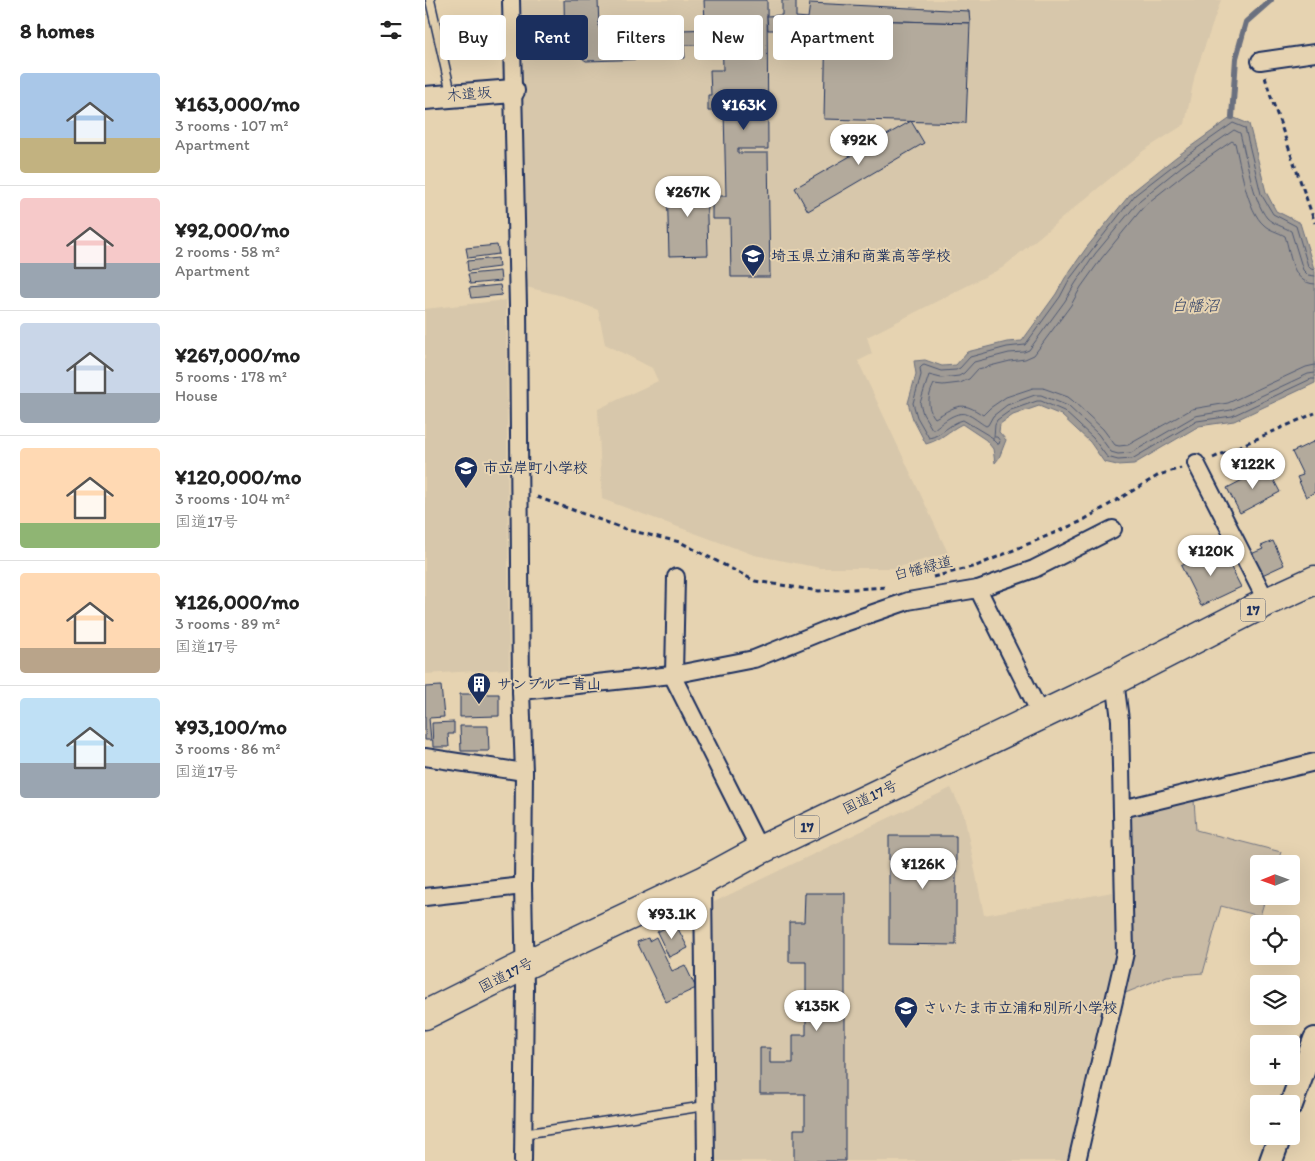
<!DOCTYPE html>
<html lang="en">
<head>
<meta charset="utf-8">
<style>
  :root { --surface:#fff; --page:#f6f6f6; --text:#222; --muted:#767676; --line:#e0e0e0; --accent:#1b2f5e }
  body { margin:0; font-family:Itim,"Klee One",sans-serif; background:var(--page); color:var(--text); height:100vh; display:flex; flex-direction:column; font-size:19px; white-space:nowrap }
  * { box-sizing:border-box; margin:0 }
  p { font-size:16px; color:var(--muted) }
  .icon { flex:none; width:28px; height:28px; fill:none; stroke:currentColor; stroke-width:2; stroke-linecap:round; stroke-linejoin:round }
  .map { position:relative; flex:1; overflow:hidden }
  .drawer { display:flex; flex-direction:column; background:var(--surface); width:425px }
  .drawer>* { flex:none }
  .top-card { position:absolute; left:15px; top:15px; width:475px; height:45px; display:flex; gap:10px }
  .needle { width:32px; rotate:269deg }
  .buttons { position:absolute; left:825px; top:855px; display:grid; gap:10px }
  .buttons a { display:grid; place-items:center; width:50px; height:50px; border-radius:5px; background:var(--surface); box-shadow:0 5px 20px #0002; font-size:25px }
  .price { position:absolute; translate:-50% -42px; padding:0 11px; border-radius:18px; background:#fff; color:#222; font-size:16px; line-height:32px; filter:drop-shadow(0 1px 2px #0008) }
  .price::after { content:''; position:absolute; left:50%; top:30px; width:15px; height:11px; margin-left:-8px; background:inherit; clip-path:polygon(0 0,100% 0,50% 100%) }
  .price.on { background:var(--accent); color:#fff }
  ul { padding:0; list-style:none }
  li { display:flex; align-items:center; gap:15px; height:125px; padding:0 20px }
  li+li { border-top:1px solid var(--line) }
  li span { display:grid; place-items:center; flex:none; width:140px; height:100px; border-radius:5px; color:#555 }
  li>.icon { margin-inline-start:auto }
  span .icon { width:60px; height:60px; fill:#fffc; stroke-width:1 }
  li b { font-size:21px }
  h2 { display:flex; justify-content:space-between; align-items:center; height:60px; padding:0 20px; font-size:21px }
  .chip { padding:0 18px; border-radius:5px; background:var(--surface); box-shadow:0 5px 20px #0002; font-size:18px; line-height:45px }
  .chip.on { background:var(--accent); color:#fff }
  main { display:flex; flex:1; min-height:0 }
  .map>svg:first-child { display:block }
  .built { fill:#d7c7ab }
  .green { fill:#c9bba5; stroke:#727582 }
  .water { fill:#a09b95; stroke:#6b707f }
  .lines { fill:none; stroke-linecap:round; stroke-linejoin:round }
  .shore { stroke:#505a74; stroke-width:1 }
  .stream { stroke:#6b707f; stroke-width:6 }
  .building { fill:#b3aa9c; stroke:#1b2f5e }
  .lane-casing { stroke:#1b2f5e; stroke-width:11 }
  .street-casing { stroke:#1b2f5e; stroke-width:20 }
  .secondary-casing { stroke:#1b2f5e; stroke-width:26 }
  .highway-casing { stroke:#1b2f5e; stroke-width:31 }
  .path { stroke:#1b2f5e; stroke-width:3; stroke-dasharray:5 4; stroke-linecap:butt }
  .lane { stroke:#e6d3b1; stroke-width:8 }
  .street { stroke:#e6d3b1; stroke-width:16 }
  .secondary { stroke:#e6d3b1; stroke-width:22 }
  .highway { stroke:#e6d3b1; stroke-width:28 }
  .labels { text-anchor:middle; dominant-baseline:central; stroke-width:4; stroke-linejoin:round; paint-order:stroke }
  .shield { fill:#e6d3b1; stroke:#586077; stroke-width:1 }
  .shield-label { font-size:14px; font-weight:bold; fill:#1b2f5e }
  .street-label { font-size:15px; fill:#1b2f5e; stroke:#e6d3b1 }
  .poi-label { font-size:15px; font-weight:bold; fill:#1b2f5e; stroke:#e6d3b1; text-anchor:start }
  .water-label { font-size:16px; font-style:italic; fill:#2f3f66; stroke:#e6d3b1 }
</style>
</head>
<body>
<main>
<section class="drawer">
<h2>8 homes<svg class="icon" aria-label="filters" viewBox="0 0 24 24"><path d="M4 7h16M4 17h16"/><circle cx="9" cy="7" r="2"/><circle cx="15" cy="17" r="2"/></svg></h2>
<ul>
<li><span style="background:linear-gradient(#a9c7e8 65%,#c2b280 0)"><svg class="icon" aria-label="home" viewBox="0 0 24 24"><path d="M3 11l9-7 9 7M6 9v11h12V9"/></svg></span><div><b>¥163,000/mo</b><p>3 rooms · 107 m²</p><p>Apartment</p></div></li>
<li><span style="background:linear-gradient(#f6c9c9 65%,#9aa5b1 0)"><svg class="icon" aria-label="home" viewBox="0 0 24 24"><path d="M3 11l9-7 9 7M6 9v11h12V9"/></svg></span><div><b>¥92,000/mo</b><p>2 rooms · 58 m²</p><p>Apartment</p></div></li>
<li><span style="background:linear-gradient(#c9d6e8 70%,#9aa5b1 0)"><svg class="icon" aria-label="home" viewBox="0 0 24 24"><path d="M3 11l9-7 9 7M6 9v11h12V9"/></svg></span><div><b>¥267,000/mo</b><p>5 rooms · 178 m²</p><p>House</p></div></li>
<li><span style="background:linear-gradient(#ffd9b3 75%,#8fb573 0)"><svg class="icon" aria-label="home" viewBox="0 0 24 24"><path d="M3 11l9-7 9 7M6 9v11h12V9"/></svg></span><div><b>¥120,000/mo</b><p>3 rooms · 104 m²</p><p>国道17号</p></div></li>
<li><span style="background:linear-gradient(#ffd9b3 75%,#b9a48a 0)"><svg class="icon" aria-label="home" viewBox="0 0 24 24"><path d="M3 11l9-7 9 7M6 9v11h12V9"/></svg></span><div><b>¥126,000/mo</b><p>3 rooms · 89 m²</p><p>国道17号</p></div></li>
<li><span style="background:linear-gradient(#bfe0f5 65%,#9aa5b1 0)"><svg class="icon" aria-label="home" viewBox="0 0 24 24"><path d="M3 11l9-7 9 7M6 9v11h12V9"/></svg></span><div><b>¥93,100/mo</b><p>3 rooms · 86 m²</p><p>国道17号</p></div></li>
</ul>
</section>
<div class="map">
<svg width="890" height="1161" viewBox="0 0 890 1161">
  <rect width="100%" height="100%" fill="#e6d3b1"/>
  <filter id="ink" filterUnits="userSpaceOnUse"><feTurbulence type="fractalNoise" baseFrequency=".02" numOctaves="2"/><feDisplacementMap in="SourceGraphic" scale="10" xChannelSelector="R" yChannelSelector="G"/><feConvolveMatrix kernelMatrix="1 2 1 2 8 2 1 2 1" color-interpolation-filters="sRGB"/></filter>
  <g filter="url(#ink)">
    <g class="built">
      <path d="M92 0H796L770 74 760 124 718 151 577 268 442 337 447 354 433 361 523 553 470 568H396L329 555 177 499 173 409 233 381 227 368 180 344 173 310 138 296 97 286Z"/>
      <path d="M81 300 84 669 0 674V309Z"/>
      <path d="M526 788 539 815 559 915 688 892 693 951 644 1161H288L287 1106 289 902Z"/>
    </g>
    <path class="green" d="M769 800 771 830 856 852 852 864H834V896H841L835 916 796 906 778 973 742 976 698 994 706 961V814Z"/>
    <path class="water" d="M807 117 824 124 841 192 851 211 875 223 890 272V383L809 421 774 426 709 464 692 465 679 462 665 442 636 415 614 406 588 415 575 424 574 432 581 440 574 458 570 463 568 449 561 440 537 424C523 431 516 440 501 444L488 419 483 403 491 374 489 361 500 360 517 366 531 365 542 352 582 342 597 341 631 294 640 278 662 247 707 192 751 157Z"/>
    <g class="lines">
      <g class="shore">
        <path d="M890 270 886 269 883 266 871 226 848 214 836 194 820 128 808 123 754 161 710 195 666 251 644 280 635 297 600 345 582 347 545 357 535 368 531 370 516 371 499 365 497 366 495 368 496 375 488 403 492 417 504 438C516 436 525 423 538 420L568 438V440L572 444H574L575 441 572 437H569L570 424 572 420 586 410 612 401H616L639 411 668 438 682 457 693 460 707 459 772 421 807 416 886 379H890"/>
        <path d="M890 276 883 275 878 270 866 231C859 227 848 224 842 218 828 201 821 156 815 133L809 130 757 166 715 200 670 254 650 284 640 301 604 350 599 352 584 353 549 362 539 373 534 376 516 378 504 375 495 403 498 414 507 429H509C517 423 530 411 541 414 548 416 555 423 561 426L563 425 568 416 582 405 610 395H616L643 406 673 434 686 452 693 454 706 453 770 416 806 410 883 374 890 373"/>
        <path d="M890 284C866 283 866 254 860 236 853 232 844 230 839 225 822 211 815 164 810 143L807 141 762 172 720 205 676 259 656 287 646 305 609 355 600 359 585 361 553 369 544 379 535 383 518 385 509 384C503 396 501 407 510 418 520 413 531 403 543 407 549 409 553 412 558 415L565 408 581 397 608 388H618L643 397 648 401 678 429 690 445 694 446 703 445 767 409 803 403 881 367 890 365"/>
      </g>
      <path class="stream" d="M807 117 811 58 821 22 846 0"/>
    </g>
    <g class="building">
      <path d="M139 0H173L174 28 254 26 255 30 293 29 294 45H259L260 58 161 61 146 50H140Z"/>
      <path d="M279 0H342L343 149H313V153H343L345 277H306L305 219H287V196H301L299 111H283V95H286L285 70H298L297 23H280Z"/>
      <path d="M357 0H371V17L383 18 385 3 544 11 545 23 401 19V30H343L342 16 357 15Z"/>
      <path d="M401 19 545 23 541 123 399 119Z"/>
      <path d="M486 121 499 143 383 211 370 188Z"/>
      <path d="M281 179 283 255 244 256 242 180Z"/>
      <path d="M72 245 74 254 43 258 41 248Z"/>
      <path d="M73 258 74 267 43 271 42 261Z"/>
      <path d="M75 271 76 281 45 284 43 274Z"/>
      <path d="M75 285 77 295 46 298 44 288Z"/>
      <path d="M890 441V492L881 497 872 477 878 475 867 452Z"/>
      <path d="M842 467 855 492 815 513 802 488Z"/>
      <path d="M848 541 859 565 835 576 826 554 838 549 836 546Z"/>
      <path d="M784 551 787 557 798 552 816 587 776 606 756 566Z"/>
      <path d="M16 686 19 717 4 718 6 740H0V687Z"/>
      <path d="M35 694H74V716L35 717Z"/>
      <path d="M29 722V734H23L24 747H8L7 723Z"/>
      <path d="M35 726H63L64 751H36Z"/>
      <path d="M464 836H531V945L464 944Z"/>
      <path d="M380 893H420V1161H369V1129H380V1094H335V1048H345V1063H368V1035H381V962H364V922H379Z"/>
      <path d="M250 923 263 948 244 957 232 932Z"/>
      <path d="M231 937 247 971 260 965 271 988 241 1002 212 942 223 938 224 941Z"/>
    </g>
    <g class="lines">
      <g class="lane-casing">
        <g id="lane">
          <path d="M5 0 26 93"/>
          <path d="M98 1134 280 1106"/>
        </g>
      </g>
      <g class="street-casing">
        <g id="street">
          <path d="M86 0 93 306 96 691 99 772 98 886 100 988 98 1161"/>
          <path d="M835 61 890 53"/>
          <path d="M771 463 842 602"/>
          <path d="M553 589 616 715"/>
          <path d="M249 674 251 577"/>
          <path d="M247 675 335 850"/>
          <path d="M96 691 247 675 329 659 408 627 483 601 553 589 609 569 688 529"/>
          <path d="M0 757 99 772"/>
          <path d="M697 809 890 762"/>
          <path d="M278 881 281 1161"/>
          <path d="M0 897 98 886"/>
          <path d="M652 1161 700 953 695 720 690 680"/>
        </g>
      </g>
      <g class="secondary-casing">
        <g id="secondary">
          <path d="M0 98 88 91"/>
          <path d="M866 1105 890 1039"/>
          <path d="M846 1161 855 1136"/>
        </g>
      </g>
      <g class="highway-casing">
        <path id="highway" d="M0 1015 100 965 278 881 335 850 690 680 842 602 890 580"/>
      </g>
      <g class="path">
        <path d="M840 77 846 97 890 223"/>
        <path d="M788 458 890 413"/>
        <path d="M112 497 203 530 255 542 330 581 394 591 463 587"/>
        <path d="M508 577 551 566 655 522 734 475 756 468"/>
      </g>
      <use href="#lane" class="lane"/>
      <use href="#street" class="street"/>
      <use href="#secondary" class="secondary"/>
      <use href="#highway" class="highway"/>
    </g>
  </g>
  <defs>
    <g id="school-pin" transform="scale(1.25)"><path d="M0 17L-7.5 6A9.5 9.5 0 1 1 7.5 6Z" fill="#1b2f5e" stroke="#e6d3b1"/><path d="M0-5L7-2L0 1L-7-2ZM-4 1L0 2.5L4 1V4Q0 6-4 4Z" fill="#fff"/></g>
    <g id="building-pin" transform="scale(1.25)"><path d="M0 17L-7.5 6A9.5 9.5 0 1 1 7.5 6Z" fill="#1b2f5e" stroke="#e6d3b1"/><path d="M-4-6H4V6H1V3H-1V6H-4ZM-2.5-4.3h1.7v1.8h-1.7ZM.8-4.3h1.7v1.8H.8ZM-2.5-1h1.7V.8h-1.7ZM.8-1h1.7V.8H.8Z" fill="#fff"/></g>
  </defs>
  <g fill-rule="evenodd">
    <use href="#school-pin" x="328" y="256"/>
    <use href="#school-pin" x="41" y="468"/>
    <use href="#building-pin" x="54" y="684"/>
    <use href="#school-pin" x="481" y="1008"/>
  </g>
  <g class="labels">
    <g class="shield">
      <rect x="815.5" y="598.5" width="25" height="23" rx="4"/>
      <rect x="369.5" y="815.5" width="25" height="23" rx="4"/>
    </g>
    <g class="shield-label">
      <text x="828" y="610">17</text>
      <text x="382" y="827">17</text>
    </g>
    <g class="street-label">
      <text transform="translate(44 94) rotate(-5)">木遣坂</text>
      <text transform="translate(498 568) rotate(-14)">白幡緑道</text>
      <text transform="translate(445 797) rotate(-26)">国道17号</text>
      <text transform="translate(81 975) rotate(-27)">国道17号</text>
    </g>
    <g class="poi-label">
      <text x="346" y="256">埼玉県立浦和商業高等学校</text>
      <text x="58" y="468">市立岸町小学校</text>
      <text x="72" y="684">サンブルー青山</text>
      <text x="498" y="1008">さいたま市立浦和別所小学校</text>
    </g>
    <g class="water-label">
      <text x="770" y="305">白幡沼</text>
    </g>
  </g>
</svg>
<div class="buttons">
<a><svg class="needle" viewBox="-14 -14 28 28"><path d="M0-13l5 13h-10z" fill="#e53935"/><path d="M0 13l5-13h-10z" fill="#767676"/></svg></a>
<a><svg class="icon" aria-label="locate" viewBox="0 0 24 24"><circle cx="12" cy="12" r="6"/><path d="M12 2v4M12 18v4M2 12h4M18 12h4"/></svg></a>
<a><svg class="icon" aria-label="layers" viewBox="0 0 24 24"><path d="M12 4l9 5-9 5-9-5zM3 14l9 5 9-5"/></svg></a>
<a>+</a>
<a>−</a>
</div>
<b class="price on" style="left:319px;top:131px">¥163K</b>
<b class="price" style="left:434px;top:166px">¥92K</b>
<b class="price" style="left:263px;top:218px">¥267K</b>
<b class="price" style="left:828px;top:490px">¥122K</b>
<b class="price" style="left:786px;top:577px">¥120K</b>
<b class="price" style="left:498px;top:890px">¥126K</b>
<b class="price" style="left:247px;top:940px">¥93.1K</b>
<b class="price" style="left:392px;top:1032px">¥135K</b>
<div class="top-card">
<a class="chip">Buy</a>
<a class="chip on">Rent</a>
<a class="chip">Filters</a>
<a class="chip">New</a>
<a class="chip">Apartment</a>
</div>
</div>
</main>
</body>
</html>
